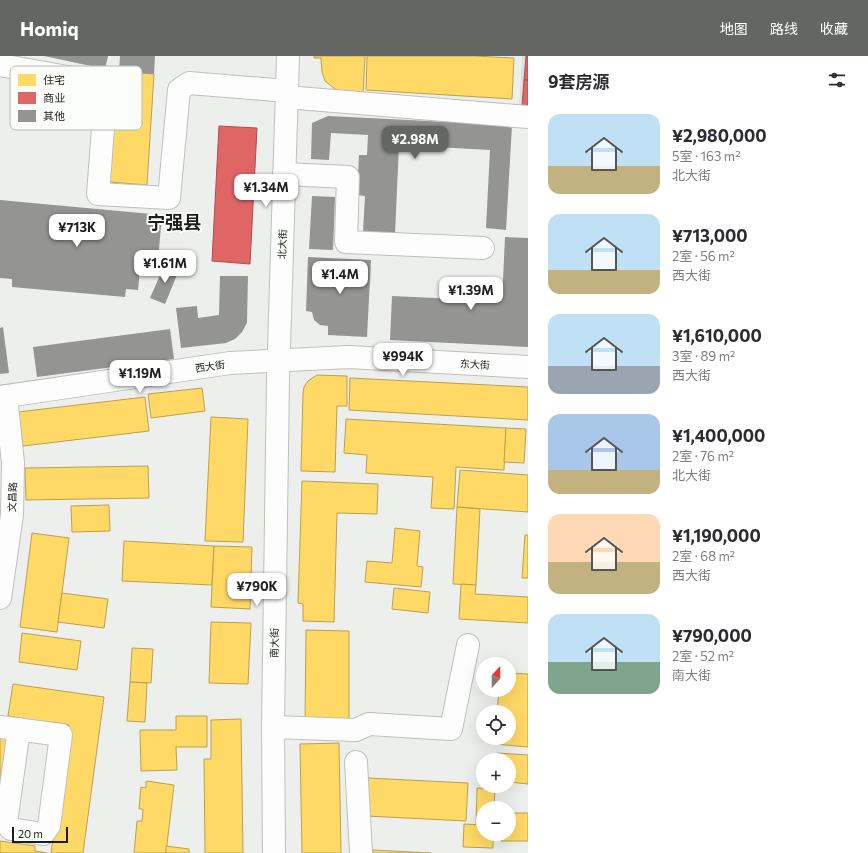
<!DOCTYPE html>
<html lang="zh">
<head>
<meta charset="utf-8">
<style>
  :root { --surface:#fff; --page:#f2f2f3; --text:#2b2b33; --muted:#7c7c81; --accent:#646664 }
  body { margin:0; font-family:Commissioner,"Noto Sans SC",sans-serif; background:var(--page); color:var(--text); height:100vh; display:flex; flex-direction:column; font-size:15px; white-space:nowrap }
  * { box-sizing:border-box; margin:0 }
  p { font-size:13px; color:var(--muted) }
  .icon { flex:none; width:22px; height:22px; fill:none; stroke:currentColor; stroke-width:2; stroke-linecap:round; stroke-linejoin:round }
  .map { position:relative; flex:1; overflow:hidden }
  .panel { display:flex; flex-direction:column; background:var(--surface); width:340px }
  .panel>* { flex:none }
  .needle { width:26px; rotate:21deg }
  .buttons { position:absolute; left:476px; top:601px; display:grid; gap:8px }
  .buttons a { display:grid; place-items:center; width:40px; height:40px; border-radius:50%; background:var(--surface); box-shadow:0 4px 16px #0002; font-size:20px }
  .scale { position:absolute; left:12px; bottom:10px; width:56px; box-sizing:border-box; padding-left:4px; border:2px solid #1b1c1b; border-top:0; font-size:11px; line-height:14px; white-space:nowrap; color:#1b1c1b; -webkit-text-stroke:3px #fafdf8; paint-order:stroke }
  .price { position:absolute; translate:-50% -34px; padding:0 9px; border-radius:8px; background:#fff; color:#222; font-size:13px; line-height:26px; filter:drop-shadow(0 1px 2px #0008) }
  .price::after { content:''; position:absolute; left:50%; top:24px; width:12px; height:9px; margin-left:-6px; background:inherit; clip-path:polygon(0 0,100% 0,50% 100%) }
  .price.selected { background:var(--accent); color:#fff }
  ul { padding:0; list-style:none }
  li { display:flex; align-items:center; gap:12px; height:100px; padding:0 20px }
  li span { display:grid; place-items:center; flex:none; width:112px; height:80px; border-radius:12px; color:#555 }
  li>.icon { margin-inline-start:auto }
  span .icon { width:48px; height:48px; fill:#fffc; stroke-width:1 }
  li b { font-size:17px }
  h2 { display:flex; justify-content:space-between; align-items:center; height:48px; padding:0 20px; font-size:17px }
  header { display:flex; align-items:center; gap:24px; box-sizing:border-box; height:56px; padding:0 20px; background:var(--accent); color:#fff }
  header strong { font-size:19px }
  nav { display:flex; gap:22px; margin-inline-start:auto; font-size:14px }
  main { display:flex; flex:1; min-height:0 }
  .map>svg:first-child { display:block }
  .built { fill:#dde2da }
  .homes { fill:#ffd966; stroke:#bba050 }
  .shops { fill:#e06666; stroke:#a55050 }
  .building { fill:#949593 }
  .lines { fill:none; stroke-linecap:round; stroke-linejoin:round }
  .minor-casing { stroke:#bfc0be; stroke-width:24 }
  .minor { stroke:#fcfdfc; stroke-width:22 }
  .labels { text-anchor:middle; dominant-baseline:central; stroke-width:4; stroke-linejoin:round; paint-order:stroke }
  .street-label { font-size:10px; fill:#1b1c1b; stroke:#fafdf8 }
  .town-label { font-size:18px; font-weight:bold; fill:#1b1c1b; stroke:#fafdf8 }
  .key { fill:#fafdf8; stroke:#b7bab6; stroke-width:1 }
  .key-label { font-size:11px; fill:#1b1c1b }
</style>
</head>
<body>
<header>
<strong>Homiq</strong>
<nav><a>地图</a><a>路线</a><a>收藏</a></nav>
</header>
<main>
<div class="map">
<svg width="528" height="797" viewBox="0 0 528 797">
  <rect width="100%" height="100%" fill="#edefec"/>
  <path class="built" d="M522 0H528V52H519Z"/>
  <g class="homes">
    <path d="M314 0H365L363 40 349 39 335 33 325 25 322 16 321 2H314Z"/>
    <path d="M367 0H474L514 2 512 43 366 34Z"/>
    <path d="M117 15 154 18 147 129 110 126Z"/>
    <path d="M317 319 347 320V350H337L335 416 301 415 303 337 304 331 308 325Z"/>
    <path d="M350 322 528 331V364L349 354Z"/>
    <path d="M202 332 205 355 151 362 148 338Z"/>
    <path d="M145 341 149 375 23 390 18 356Z"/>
    <path d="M211 361 248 363 243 486 205 485Z"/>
    <path d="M346 363 506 372 504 414 456 411 454 453 431 452 433 421 366 417 367 399 344 397Z"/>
    <path d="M506 372 526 373 524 407 504 406Z"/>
    <path d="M148 410 149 442 26 444 25 412Z"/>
    <path d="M460 414 528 419V456L457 451Z"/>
    <path d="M302 425 378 428 377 458 337 457 334 566 303 565V548L298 547Z"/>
    <path d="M109 449 110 475 72 476 71 450Z"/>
    <path d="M457 451 480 453 476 529 453 528Z"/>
    <path d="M395 472 420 475 417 510 423 511 421 531 365 526 367 505 392 507Z"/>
    <path d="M32 477 69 482 57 576 20 571Z"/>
    <path d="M525 479H528V522H522Z"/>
    <path d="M124 485 214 490 212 529 122 525Z"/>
    <path d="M214 490 252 491 250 553 211 551Z"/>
    <path d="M461 528 476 529 475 538 528 541V567L459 563Z"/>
    <path d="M394 532 430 536 428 557 392 553Z"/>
    <path d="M62 537 108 543 104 572 58 566Z"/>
    <path d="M211 566 251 567 248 628 209 627Z"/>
    <path d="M306 574 349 575V665H305Z"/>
    <path d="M22 577 81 585 77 614 19 606Z"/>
    <path d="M132 592 153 593 151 627 130 626Z"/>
    <path d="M509 617 528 618V691L494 688V682H509V656H497L499 634H509Z"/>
    <path d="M130 626 147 627 145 666 127 665Z"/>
    <path d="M13 628 104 641 83 797H51L69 669 53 666V671L15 666V661L8 660Z"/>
    <path d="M176 660H207V691H176L177 714 141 715 140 674H176Z"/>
    <path d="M241 663 243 797H205L204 703H211V664Z"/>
    <path d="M0 679 13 680 0 773Z"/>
    <path d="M339 687 341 797H302L300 688Z"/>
    <path d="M497 697 528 699V728L509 726V704H497Z"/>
    <path d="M368 722 468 727 466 765 366 760Z"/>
    <path d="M146 725 174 729 166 797H134L137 765H142L143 753H139L141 731 146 732Z"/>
    <path d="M477 732 495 733 494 752H483V769H476Z"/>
    <path d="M509 757H528V785H501V778H509Z"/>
    <path d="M464 768 483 769V778H493V792L463 791Z"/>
    <path d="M0 785 35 790V795L47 797H0Z"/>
    <path d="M166 790 189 793V797H166Z"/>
    <path d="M373 794 431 797H373Z"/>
  </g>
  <g class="shops">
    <path d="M526 0H528V24H524Z"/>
    <path d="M524 24H528V50H522Z"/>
    <path d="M219 70 257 72 250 208 212 205Z"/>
  </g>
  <g class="building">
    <path d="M44 0H108L105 13Z"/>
    <path d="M120 0H155L154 18 119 16Z"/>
    <path d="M328 60 512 69 506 174 486 172 490 94 399 89 395 178 363 176 365 140 357 139 359 99H367L368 79 331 77 329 104 311 103 312 67Z"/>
    <path d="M312 140 335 141 333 194 309 193Z"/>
    <path d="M0 144 162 159 157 216 140 214 138 234 126 233 125 241 12 231V223L0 222Z"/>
    <path d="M505 181 528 182V291L390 284 392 240 502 245Z"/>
    <path d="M308 201 371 204 367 281 328 279V270L320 269 314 264 312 256 306 255Z"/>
    <path d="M165 208 179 214 165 248 150 242Z"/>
    <path d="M220 220H248L247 267 242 276 235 283 226 287 181 292 176 252 197 250 198 262 219 259Z"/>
    <path d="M3 271 9 317 0 318V272Z"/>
    <path d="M170 273 174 303 37 321 33 291Z"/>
  </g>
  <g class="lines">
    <g class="minor-casing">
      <g id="minor">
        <path d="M0 9 101 27 106 33 98 138 169 142 179 34 189 27 287 35"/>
        <path d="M286 41 528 61"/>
        <path d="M284 118 348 121 346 186 483 192"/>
        <path d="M0 341 230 307 349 301 528 311"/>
        <path d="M0 542 12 459 13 407 6 340"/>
        <path d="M0 671 61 679 49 770 43 778 11 773 6 767 19 673"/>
        <path d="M273 671 356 674 369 668 451 673 468 589"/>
        <path d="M356 706 361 797"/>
        <path d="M274 797 273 671 278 324 288 0"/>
      </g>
    </g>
    <use href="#minor" class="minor"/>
  </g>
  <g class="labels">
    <g class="street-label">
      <text transform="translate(282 188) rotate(-88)">北大街</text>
      <text transform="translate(475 308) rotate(3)">东大街</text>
      <text transform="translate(210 310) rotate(-8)">西大街</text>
      <text transform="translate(12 441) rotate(-88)">文昌路</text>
      <text transform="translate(274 587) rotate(-89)">南大街</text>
    </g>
    <g class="town-label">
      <text x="174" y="166">宁强县</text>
    </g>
  </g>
  <rect x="10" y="10" width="132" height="64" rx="6" class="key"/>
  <rect x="18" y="18" width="18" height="12" fill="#ffd966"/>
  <rect x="18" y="36" width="18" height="12" fill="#e06666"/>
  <rect x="18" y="54" width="18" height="12" fill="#949593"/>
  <g class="key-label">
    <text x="43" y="28">住宅</text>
    <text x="43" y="46">商业</text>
    <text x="43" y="64">其他</text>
  </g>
</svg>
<div class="buttons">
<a><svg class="needle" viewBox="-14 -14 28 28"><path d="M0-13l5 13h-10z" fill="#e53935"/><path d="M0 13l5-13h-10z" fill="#7c7c81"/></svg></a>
<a><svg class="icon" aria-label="locate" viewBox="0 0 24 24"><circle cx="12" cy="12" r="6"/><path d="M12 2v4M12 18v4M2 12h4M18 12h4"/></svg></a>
<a>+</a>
<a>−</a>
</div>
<div class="scale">20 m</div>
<b class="price selected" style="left:415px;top:104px">¥2.98M</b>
<b class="price" style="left:266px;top:152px">¥1.34M</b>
<b class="price" style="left:77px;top:192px">¥713K</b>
<b class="price" style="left:165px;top:228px">¥1.61M</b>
<b class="price" style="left:340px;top:239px">¥1.4M</b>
<b class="price" style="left:471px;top:255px">¥1.39M</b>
<b class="price" style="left:403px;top:321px">¥994K</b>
<b class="price" style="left:140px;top:338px">¥1.19M</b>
<b class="price" style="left:257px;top:551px">¥790K</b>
</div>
<section class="panel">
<h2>9套房源<svg class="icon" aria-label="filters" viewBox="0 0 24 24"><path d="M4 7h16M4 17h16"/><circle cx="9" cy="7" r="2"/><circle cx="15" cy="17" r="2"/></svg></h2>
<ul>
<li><span style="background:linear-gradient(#bfe0f5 65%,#c2b280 0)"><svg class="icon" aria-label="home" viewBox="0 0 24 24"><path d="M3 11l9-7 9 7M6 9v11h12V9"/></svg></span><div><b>¥2,980,000</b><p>5室 · 163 m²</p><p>北大街</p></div></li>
<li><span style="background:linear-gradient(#bfe0f5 70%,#c2b280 0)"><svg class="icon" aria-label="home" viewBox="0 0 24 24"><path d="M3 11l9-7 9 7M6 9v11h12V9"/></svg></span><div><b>¥713,000</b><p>2室 · 56 m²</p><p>西大街</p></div></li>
<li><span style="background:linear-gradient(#bfe0f5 65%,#9aa5b1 0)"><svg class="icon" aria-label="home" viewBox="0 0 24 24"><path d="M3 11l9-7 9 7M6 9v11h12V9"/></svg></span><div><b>¥1,610,000</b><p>3室 · 89 m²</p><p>西大街</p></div></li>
<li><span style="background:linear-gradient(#a9c7e8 70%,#c2b280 0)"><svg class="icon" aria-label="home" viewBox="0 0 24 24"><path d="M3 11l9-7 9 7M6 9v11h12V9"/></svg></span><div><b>¥1,400,000</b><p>2室 · 76 m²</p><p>北大街</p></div></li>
<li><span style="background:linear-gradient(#ffd9b3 60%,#c2b280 0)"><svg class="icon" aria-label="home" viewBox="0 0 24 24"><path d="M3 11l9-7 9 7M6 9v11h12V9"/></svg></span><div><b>¥1,190,000</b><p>2室 · 68 m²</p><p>西大街</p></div></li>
<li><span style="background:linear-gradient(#bfe0f5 60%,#7fa58c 0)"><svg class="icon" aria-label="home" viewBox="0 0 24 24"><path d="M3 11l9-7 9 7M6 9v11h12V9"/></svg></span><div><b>¥790,000</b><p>2室 · 52 m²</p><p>南大街</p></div></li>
</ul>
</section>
</main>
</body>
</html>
